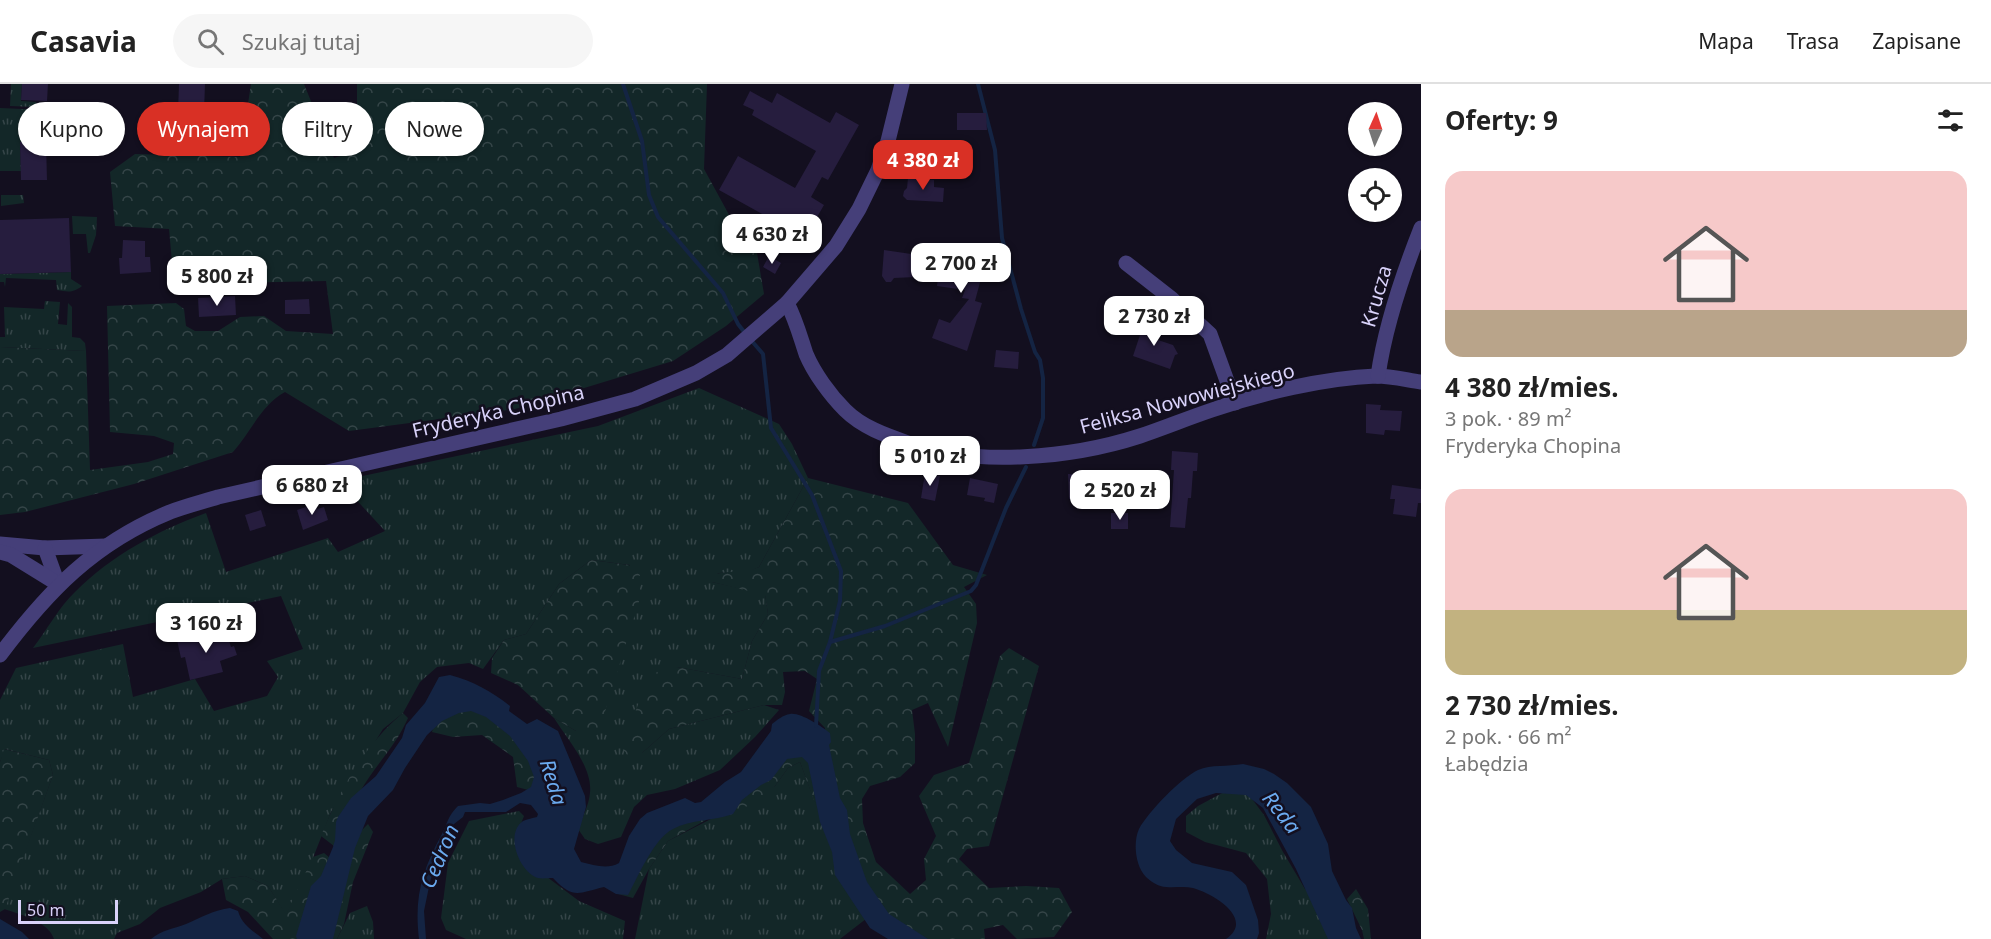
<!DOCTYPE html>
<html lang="pl">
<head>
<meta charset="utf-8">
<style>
  :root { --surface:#fff; --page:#f6f6f6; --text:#222; --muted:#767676; --line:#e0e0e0; --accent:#d93025 }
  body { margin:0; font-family:"Noto Sans",sans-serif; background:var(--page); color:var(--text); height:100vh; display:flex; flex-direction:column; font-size:22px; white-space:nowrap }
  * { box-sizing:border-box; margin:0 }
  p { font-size:20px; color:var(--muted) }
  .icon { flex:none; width:33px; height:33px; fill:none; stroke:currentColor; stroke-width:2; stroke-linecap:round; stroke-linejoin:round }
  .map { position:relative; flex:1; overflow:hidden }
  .sheet { display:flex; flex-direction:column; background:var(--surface); width:570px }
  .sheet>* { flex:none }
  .banner { position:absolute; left:18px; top:18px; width:570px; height:54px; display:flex; gap:12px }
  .needle { width:39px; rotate:3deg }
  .controls { position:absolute; left:1348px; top:18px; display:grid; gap:12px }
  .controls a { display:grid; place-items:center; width:54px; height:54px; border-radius:50%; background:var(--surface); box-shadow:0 2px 4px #0004; font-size:30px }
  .scale { position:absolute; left:18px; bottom:15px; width:100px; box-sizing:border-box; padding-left:6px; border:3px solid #d9d2fa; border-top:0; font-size:16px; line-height:21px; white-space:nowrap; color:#d9d2fa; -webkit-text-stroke:4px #130f1f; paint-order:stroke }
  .price { position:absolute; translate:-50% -51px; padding:0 14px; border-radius:12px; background:#fff; color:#222; font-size:20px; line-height:39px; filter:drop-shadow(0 2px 3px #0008) }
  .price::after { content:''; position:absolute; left:50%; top:36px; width:18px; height:14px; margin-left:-9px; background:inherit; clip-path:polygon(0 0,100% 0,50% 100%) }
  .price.active { background:var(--accent); color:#fff }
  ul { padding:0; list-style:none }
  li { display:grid; align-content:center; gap:12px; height:318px; padding:0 24px }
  li span { display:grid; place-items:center; height:186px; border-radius:18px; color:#555 }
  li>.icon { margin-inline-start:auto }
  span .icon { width:108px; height:108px; fill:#fffc; stroke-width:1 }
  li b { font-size:26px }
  h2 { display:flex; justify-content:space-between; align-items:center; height:72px; padding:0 24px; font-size:26px }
  .chip { padding:0 21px; border-radius:27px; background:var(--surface); box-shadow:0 2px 4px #0004; font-size:21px; line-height:54px }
  .chip.active { background:var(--accent); color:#fff }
  header { display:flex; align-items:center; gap:36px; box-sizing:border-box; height:84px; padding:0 30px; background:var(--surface); border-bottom:2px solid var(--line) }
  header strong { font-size:28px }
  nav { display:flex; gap:33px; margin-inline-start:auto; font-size:21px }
  .search { width:420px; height:54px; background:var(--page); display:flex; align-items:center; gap:15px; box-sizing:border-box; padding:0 21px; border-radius:33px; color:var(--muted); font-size:22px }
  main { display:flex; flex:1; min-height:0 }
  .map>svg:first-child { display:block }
  .grass { fill:url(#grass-tufts) }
  .forest { fill:url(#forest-crowns) }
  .water { fill:#142443 }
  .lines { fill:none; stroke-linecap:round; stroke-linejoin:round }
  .stream { stroke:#142443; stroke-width:4 }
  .building { fill:#261d3e }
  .minor { stroke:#453f79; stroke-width:15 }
  .labels { text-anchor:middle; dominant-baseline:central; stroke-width:5; stroke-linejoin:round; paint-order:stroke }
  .street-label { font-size:20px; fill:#d9d2fa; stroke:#130f1f }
  .water-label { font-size:21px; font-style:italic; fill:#6baaef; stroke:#130f1f }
</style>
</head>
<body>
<header>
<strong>Casavia</strong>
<div class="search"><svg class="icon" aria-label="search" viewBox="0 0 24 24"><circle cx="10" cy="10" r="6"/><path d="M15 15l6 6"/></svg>Szukaj tutaj</div>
<nav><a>Mapa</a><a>Trasa</a><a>Zapisane</a></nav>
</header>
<main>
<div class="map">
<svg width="1421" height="855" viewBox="0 0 1421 855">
  <defs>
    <pattern id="grass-tufts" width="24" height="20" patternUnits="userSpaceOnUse" patternTransform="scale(1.5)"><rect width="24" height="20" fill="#132728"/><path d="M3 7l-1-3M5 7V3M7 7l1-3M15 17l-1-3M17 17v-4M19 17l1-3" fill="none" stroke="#354548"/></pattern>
    <pattern id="forest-crowns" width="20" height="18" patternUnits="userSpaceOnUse" patternTransform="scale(1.5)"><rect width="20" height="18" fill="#132728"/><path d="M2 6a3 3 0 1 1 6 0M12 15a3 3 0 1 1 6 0" fill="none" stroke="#354548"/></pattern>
  </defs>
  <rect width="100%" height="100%" fill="#130f1f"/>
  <g class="grass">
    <path d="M11 0H22L21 17 36 18V23L10 22Z"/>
    <path d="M0 24 45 26 44 55 20 59 21 87H0Z"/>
    <path d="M77 53H101L93 63 72 62 66 59Z"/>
    <path d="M1 111H23L24 119 1 122Z"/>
    <path d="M72 132 97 133 96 151 90 169H88L86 150H73Z"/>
    <path d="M71 188V195L82 202C73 209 68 208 57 206L56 196 6 194 5 203 4 198H0V190Z"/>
    <path d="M45 217 60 218 58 240 67 241 68 219 72 223V253L80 254 85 259 86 267 0 263V253H5L4 223 44 225Z"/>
    <path d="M699 304 779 340 792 360 808 394 759 483 748 488 718 489 712 498 765 510 768 530 752 557 742 595 677 583 642 669 669 645 764 621 779 626 755 653 720 686 675 705 647 711 634 723 621 753 598 760 585 755 578 745C582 734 589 721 590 709 593 683 567 655 554 634L576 647 630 481 591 476 559 500 526 550 504 556 483 585 469 579 437 583 420 598 403 629 383 645 331 728 309 784 286 831 268 802 245 792 222 795 201 808 160 824 140 840 117 849 114 855H54C49 838 20 830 4 825L53 691 49 676 5 665 0 678V616L16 584 123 560 133 613 195 595 214 627 267 612 278 593 267 577 303 565 281 512 33 564C47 546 59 523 75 508 112 471 157 447 206 429L226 488 328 454 338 468 385 447 339 397 598 342Z"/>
    <path d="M800 678 838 780 871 831 840 855H635L649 785 668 757 775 702 788 684Z"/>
    <path d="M1226 707H1246L1264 731 1283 768 1305 805 1320 816 1335 855H1266L1271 830 1267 795 1246 769 1205 758 1186 748V732L1198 722Z"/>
    <path d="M519 727 524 732 516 752 519 772 579 817 625 837 623 855H466L446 846 441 834 448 779 469 737Z"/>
    <path d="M367 822 373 838 374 855H337L350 829Z"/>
  </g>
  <g class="forest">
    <path d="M251 0H304L334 74 357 66V0H707L704 85 733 138 756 163 764 210 726 242 673 277 515 325 349 347 285 308C262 320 250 349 233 368L134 400 25 428 0 431V263L86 267 90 386 148 378 173 370 174 359 154 352 110 348 107 222 176 219 184 225 186 242 195 247H218L240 233 264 232 286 247 333 250 326 197 174 200 169 145 115 142 110 88 135 70 240 73Z"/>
    <path d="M808 394 908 419 953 481 987 491 964 503 976 520 977 539 948 663 928 619 912 626 915 650V679L900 693 870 702 862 715 863 739 876 778 910 810 926 796 924 775 936 752 919 712 934 691 969 679 1000 572 1009 564 1039 582 989 762 967 765 959 775 989 804 1026 802 1059 804 1072 828 1054 853 1017 855 1003 841 984 845 985 855H895L825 747 800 678 788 684 775 702 751 721 708 735 668 757 649 785 633 814 618 810 644 762 786 669 821 665 825 644 809 627 817 595 805 587 783 588 785 608 782 621H764L669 645 642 669 627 671 622 664 646 599 657 588 677 583 742 595 752 557 768 530 765 511 712 498 711 491C727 486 743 490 759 483Z"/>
    <path d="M591 476 629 481 640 491V514L600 644 576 647 554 634 518 601 491 589 492 574 504 556 526 550 559 500Z"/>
    <path d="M494 612 551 712 517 703 513 673 482 651 453 653 432 648 437 629Z"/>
    <path d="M403 629 408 634C398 657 384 672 370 692 355 714 343 738 334 762L321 752C339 707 365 660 403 629Z"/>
    <path d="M4 665 49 676 53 691 5 825 0 828V678Z"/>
    <path d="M368 740 373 748 353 798 344 840 337 855H322L359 749Z"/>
    <path d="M324 769 330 774 298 855H273L248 828 226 816 222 795 245 792 268 802 286 830 313 773Z"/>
    <path d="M1356 805 1368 825 1371 855H1364L1362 846 1347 815Z"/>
  </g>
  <g class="water">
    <path d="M450 591C473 597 491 607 510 622L509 627 527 640 537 635 558 647 585 712 586 723 574 765 581 778C594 781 607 786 619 779L629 752 640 735 647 729 685 714 695 719 701 718 725 698 741 688 771 647 772 640C777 636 783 631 790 630 800 628 821 642 830 649L831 658 829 661 840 714 847 726 850 750 867 798 889 830 928 855H888L870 844 835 791 832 768 820 738 808 679 802 673 787 675 771 696 761 701 742 716 733 730C714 737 691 735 673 745 654 754 638 793 628 811L616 810 604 803C578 809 574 816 553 794 549 794 542 795 538 794 520 789 504 750 523 737 527 735 533 734 537 733L538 730 531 721 520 719 506 728H465L463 733 454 740 450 752 437 775 430 798 424 827 426 855H419C414 812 422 787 442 750 448 739 447 733 458 722L480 719 490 720 503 716 521 709 531 703 534 693 528 677 510 652 486 633 471 627 459 629 442 637 427 651 405 684 393 706 368 732 355 764 333 855H297L296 852 311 802 321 792 333 763 335 756 336 738 338 733 351 714 376 692 402 654 406 641 425 619 439 593Z"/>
    <path d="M1243 680 1264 685 1274 690 1287 699 1311 723 1328 760 1332 787 1346 816 1352 824 1356 844 1361 855H1328L1296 785 1263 724 1246 711 1216 709 1197 715 1176 735 1170 757 1176 766 1192 779 1232 788 1246 801 1258 836 1259 849 1257 855H1226C1255 835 1214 810 1193 804 1184 802 1175 804 1166 803 1159 803 1150 797 1146 793 1135 782 1133 758 1139 745 1148 728 1181 694 1198 686 1211 680 1228 683 1243 680Z"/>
    <path d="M230 824 238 827C242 841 252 846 263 855H151C162 846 173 845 186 840 200 834 214 826 230 824Z"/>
    <path d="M0 835 22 848 29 855H0Z"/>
  </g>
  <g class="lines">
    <g class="stream">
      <path d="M623 0 642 57 649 111 658 133 723 209 738 240 745 249"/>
      <path d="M978 0 995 66 1002 154 1021 225 1035 268 1040 276 1043 294V334L1034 361"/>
      <path d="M750 255 763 270 771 344 812 411 841 487 840 517 830 558 819 587 816 642"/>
      <path d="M830 558 885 542 971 507 976 501 1006 424 1026 383"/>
    </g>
  </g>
  <g class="building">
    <path d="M22 0H48L47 17 21 16Z"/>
    <path d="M179 0H205L203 57 177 56Z"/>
    <path d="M750 7 772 19 777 9 830 39 836 28 859 41 828 96 822 93 811 113 824 121 805 154 719 106 738 72 795 104 816 67 752 31 754 26 743 21Z"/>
    <path d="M957 29H986L987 46H957Z"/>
    <path d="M20 58H46L47 96H21Z"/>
    <path d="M908 94 934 96V103L944 104 943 118 907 116 903 112 904 107 907 104Z"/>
    <path d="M69 134 71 188 0 190V136Z"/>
    <path d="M123 156 145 157V173H150L151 188 120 190 119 174H122Z"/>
    <path d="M955 161 978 164 989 174 976 189 982 191 975 217 982 219 967 267 932 254 939 235 950 239 969 215 962 214 965 206 937 202 941 170 954 171Z"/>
    <path d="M884 166 918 171 916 193 894 194 891 198H886L882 192Z"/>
    <path d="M769 172 781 179 775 190 763 183Z"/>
    <path d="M235 212 236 231 199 233 198 214Z"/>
    <path d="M309 215 310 230H285V216Z"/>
    <path d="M1146 233 1158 237 1152 254 1173 261 1178 270 1175 271 1170 285 1133 272Z"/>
    <path d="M996 266 1019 268 1018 285 994 283Z"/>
    <path d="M1366 320 1381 321 1380 326 1402 327 1400 347 1385 346 1384 351 1366 349Z"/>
    <path d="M1172 367 1198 369 1197 387H1193L1191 414H1188L1185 444 1170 443 1174 386H1171Z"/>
    <path d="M925 389 940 392 935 417 921 414Z"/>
    <path d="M1068 390 1115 392 1113 423 1102 422 1103 417 1069 415Z"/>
    <path d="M970 394 998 400 994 419 984 417 985 414 967 411Z"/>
    <path d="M1392 401 1421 405V419H1418L1416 433 1393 430 1395 415H1390Z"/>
    <path d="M315 420 317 425 324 423 328 436 303 446 297 426Z"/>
    <path d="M261 426 266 442 250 447 245 431Z"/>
    <rect x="1111" y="429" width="17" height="16"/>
    <path d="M226 547 231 563 234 562 237 571 220 577 223 588 190 596 185 573 181 574 177 556 200 551 201 555Z"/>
  </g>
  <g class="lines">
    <g class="minor">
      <path d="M1126 179 1172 215 1210 250 1235 319"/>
      <path d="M787 219C796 236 800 252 806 270 814 289 830 311 845 326 862 343 885 351 908 359 976 383 1072 374 1140 352 1164 344 1188 334 1212 326 1260 309 1325 294 1376 292 1391 292 1407 296 1421 298"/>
      <path d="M1378 292C1385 242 1402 192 1421 144"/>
      <path d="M0 460 45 464 106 462"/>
      <path d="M45 464 58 500"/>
      <path d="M0 468 11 471 58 500"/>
      <path d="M0 571C48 507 94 459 170 428 186 422 202 418 218 413L561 335 635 315 696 289 727 271 787 219 836 162 859 125 878 86 888 57 902 0"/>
    </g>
  </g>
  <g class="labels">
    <g class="street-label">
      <text transform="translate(1376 212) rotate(-74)">Krucza</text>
      <text transform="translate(1187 314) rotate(-15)">Feliksa Nowowiejskiego</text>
      <text transform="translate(498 327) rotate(-13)">Fryderyka Chopina</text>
    </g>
    <g class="water-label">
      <text transform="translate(554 698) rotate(73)">Reda</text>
      <text transform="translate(1282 728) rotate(52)">Reda</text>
      <text transform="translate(439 772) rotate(-67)">Cedron</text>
    </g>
  </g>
</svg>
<div class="controls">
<a><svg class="needle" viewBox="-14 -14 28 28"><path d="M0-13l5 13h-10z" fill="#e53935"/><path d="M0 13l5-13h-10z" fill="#767676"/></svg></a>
<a><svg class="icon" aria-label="locate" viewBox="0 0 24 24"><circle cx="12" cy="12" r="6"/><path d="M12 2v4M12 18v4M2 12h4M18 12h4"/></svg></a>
</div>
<div class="scale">50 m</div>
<b class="price active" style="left:923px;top:107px">4 380 zł</b>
<b class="price" style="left:772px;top:181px">4 630 zł</b>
<b class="price" style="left:961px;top:210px">2 700 zł</b>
<b class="price" style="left:217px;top:223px">5 800 zł</b>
<b class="price" style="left:1154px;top:263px">2 730 zł</b>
<b class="price" style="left:930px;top:403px">5 010 zł</b>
<b class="price" style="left:312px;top:432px">6 680 zł</b>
<b class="price" style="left:1120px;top:437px">2 520 zł</b>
<b class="price" style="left:206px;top:570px">3 160 zł</b>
<div class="banner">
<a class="chip">Kupno</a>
<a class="chip active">Wynajem</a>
<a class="chip">Filtry</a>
<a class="chip">Nowe</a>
</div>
</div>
<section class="sheet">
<h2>Oferty: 9<svg class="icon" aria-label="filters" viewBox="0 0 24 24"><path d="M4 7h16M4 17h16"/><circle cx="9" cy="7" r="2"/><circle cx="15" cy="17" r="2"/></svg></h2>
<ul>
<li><span style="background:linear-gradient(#f6c9c9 75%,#b9a48a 0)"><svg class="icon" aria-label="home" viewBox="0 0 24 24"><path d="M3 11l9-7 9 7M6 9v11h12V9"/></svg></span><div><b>4 380 zł/mies.</b><p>3 pok. · 89 m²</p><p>Fryderyka Chopina</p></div></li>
<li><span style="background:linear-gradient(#f6c9c9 65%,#c2b280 0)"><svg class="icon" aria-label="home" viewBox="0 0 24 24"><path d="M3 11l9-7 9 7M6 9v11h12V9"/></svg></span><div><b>2 730 zł/mies.</b><p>2 pok. · 66 m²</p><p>Łabędzia</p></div></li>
</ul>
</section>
</main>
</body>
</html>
